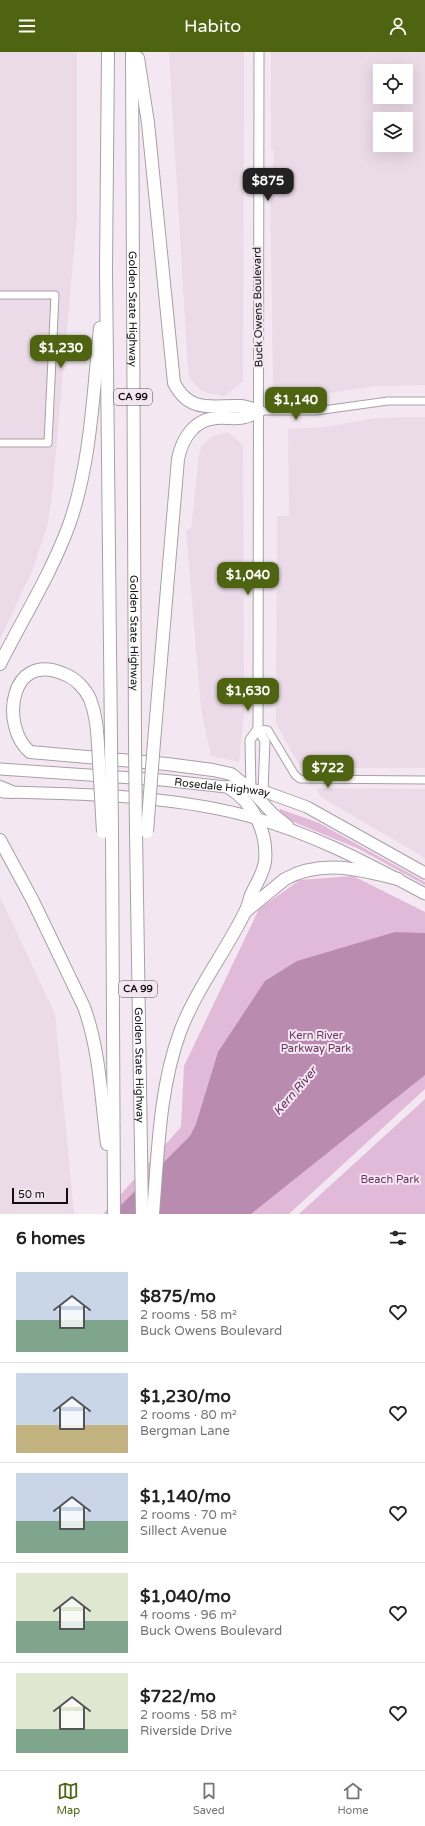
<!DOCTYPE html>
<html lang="en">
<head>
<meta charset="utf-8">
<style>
  :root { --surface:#fff; --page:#f2f2f2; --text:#222; --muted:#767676; --line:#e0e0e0; --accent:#4f6411 }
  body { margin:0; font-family:"Varela Round",sans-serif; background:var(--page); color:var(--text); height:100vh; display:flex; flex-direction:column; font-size:15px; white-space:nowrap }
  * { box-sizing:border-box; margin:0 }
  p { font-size:13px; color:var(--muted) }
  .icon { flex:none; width:22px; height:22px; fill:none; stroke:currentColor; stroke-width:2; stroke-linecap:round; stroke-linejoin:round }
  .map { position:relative; height:1162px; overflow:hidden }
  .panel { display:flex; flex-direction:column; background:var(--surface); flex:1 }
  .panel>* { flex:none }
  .fabs { position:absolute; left:373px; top:12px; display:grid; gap:8px }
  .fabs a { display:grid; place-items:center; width:40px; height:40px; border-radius:0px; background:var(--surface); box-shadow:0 4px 16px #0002; font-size:20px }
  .scale { position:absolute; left:12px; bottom:10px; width:56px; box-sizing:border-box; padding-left:4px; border:2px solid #120e11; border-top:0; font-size:11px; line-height:14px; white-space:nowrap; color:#120e11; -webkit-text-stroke:3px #f3e8f1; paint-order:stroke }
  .price { position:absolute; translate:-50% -34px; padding:0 9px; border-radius:8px; background:var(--accent); color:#fff; font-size:13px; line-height:26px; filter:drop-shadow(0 1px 2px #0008) }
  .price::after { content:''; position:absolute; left:50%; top:24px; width:12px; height:9px; margin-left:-6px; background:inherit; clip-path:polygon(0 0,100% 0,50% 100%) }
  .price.current { background:#222; color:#fff }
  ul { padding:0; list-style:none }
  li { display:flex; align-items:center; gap:12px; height:100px; padding:0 16px }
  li+li { border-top:1px solid var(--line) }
  li span { display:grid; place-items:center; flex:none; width:112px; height:80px; border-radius:0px; color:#555 }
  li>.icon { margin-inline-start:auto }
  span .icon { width:48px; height:48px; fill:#fffc; stroke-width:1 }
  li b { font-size:17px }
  h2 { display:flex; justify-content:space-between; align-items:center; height:48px; padding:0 16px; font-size:17px }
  header { display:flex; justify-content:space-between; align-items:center; height:52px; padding:0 16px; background:var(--accent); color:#fff; font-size:18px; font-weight:600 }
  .dock { display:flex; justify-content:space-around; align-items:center; height:56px; border-top:1px solid var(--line); background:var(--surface); font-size:11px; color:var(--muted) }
  .dock a { display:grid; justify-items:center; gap:2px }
  .dock .current { color:var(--accent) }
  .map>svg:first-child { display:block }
  .built { fill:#ebdae7; fill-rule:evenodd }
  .green { fill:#e2bad9 }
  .water { fill:#b88baf }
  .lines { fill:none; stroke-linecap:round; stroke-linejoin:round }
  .street-casing { stroke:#a99fa7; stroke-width:9 }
  .secondary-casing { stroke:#a99fa7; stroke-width:11 }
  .primary-casing { stroke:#a99fa7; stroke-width:13 }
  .highway-casing { stroke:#a99fa7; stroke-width:14 }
  .street { stroke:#fff; stroke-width:7 }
  .secondary { stroke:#fff; stroke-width:9 }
  .primary { stroke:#fff; stroke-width:11 }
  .highway { stroke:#fff; stroke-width:12 }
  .highway-bridge-casing { stroke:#a99fa7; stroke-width:14; stroke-linecap:butt }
  .highway-bridge { stroke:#fff; stroke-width:12 }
  .labels { text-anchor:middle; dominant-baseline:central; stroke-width:4; stroke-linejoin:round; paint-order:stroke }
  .shield { fill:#f3e8f1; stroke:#564f54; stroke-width:1 }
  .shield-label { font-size:10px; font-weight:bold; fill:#120e11 }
  .street-label { font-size:11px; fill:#120e11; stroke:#f3e8f1 }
  .park-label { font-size:11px; fill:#6c3363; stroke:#f3e8f1 }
  .water-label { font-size:12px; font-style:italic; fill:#652d5c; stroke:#f3e8f1 }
</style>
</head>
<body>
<header><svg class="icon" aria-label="menu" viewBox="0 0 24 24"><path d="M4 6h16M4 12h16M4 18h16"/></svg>Habito<svg class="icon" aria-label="person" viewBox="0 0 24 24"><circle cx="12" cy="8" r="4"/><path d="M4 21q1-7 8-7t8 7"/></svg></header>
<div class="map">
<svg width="425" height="1162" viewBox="0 0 425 1162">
  <rect width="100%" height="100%" fill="#f3e8f1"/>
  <g class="built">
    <path d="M0 0H77V165L52 443 47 475 32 519 0 587Z"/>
    <path d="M169 0H244L243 329 225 344 208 341 200 338 190 326 188 318Z"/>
    <path d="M271 0H425V333L376 334 286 347 277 343 273 336 270 117 273 113 274 99 271 96ZM380 19H406V45H380ZM380 67H406V93H380Z"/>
    <path d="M407 365H425V716H301L276 671 277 464H289L288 377 323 375 378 366Z"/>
    <path d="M228 380 243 393 244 659 239 710 211 704 201 657 186 478 191 477 199 403 201 395 213 384Z"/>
    <path d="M316 736 425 737V806L321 745Z"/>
    <path d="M0 845 55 962 74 1162H0Z"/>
  </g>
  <g class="green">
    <path d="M280 757 319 771 425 830V833L359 797 289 768 279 760Z"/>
    <path d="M353 824 425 860V1037L289 1162H103L181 1075 184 1014 259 857 300 828Z"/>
    <path d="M425 1047V1162H299Z"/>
  </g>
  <path class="water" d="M395 880 425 881V1023L251 1162H112L190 1084 196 1072 218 1000 265 929 297 909Z"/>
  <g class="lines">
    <g class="street-casing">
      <g id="street">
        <path d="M0 243H55L48 391H0"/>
        <path d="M259 359H316L388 349H425"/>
        <path d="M258 677 268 678 295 723 300 727 425 728"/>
      </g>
    </g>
    <g class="secondary-casing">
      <g id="secondary">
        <path d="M259 0C257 226 260 452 258 677L265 689 263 739"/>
        <path d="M251 738 250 688 258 677"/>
      </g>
    </g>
    <g class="primary-casing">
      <g id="primary">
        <path id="s1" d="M0 717 162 728 263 739 307 755 425 821"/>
        <path d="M251 738 272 761 288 774"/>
        <path d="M3 740C81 742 163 743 240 762 306 778 366 810 425 842"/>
      </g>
    </g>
    <g class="highway-casing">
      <g id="highway">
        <path d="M108 0 106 218 111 689"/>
        <path id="s2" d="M132 0 135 690"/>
        <path d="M138 6 148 71 174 331C190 362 212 353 241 354 247 355 253 357 259 359"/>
        <path d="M0 612C23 566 51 522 69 473 91 411 93 342 100 276"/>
        <path d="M154 690 178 407C182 387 194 367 217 366 226 365 237 368 245 365 250 364 255 361 259 359"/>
        <path d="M98 692C97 677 96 662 90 647 85 636 75 626 64 622 9 598 0 675 30 700L167 712 213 718 231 722 251 738"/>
        <path d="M0 735 12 740"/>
        <path d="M112 779 114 1162"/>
        <path id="s3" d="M136 780 142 1162"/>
        <path d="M0 788 33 849 84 955C100 999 101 1046 107 1092"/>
        <path d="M246 859 285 827C321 807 360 817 398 827"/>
        <path d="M153 1162C158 1102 159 1037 180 980 196 937 225 901 245 860 248 855 249 849 251 843 256 832 263 822 265 810 268 780 253 750 228 735"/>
      </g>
    </g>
    <use href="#street" class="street"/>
    <use href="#secondary" class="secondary"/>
    <use href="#primary" class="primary"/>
    <use href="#highway" class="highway"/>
    <g class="highway-bridge-casing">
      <g id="highway-bridge">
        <path d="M111 689 112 779"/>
        <path d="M135 690 136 780"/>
        <path d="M98 692 103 780"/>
        <path d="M147 780 154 690"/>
      </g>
    </g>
    <use href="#highway-bridge" class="highway-bridge"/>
  </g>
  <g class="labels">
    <g class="shield">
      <rect x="114" y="337" width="38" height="16" rx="3"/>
      <rect x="119" y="929" width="38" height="16" rx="3"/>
    </g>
    <g class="shield-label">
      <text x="133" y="345">CA 99</text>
      <text x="138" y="937">CA 99</text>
    </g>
    <g class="street-label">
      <text transform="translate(258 255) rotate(-91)">Buck Owens Boulevard</text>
      <text stroke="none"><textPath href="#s2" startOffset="257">Golden State Highway</textPath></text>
      <text stroke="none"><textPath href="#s2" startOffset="581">Golden State Highway</textPath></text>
      <text stroke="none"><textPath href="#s1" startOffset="223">Rosedale Highway</textPath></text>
      <text stroke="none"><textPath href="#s3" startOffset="233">Golden State Highway</textPath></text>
    </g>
    <g class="park-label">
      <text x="316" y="983">Kern River<tspan x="316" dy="13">Parkway Park</tspan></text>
      <text x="390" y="1127">Beach Park</text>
    </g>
    <g class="water-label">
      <text transform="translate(295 1039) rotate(-49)">Kern River</text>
    </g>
  </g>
</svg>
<div class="fabs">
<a><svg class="icon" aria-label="locate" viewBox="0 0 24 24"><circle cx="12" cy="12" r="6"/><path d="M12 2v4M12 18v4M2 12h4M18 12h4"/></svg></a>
<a><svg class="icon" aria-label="layers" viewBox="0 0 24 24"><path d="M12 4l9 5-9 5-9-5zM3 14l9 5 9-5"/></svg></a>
</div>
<div class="scale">50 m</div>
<b class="price current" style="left:268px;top:150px">$875</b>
<b class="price" style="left:61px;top:317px">$1,230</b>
<b class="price" style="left:296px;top:369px">$1,140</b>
<b class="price" style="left:248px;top:544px">$1,040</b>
<b class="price" style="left:248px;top:660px">$1,630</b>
<b class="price" style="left:328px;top:737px">$722</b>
</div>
<section class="panel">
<h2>6 homes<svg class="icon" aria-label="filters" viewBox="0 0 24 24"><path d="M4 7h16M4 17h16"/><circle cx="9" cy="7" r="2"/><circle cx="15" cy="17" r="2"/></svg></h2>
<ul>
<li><span style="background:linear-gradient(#c9d6e8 60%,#7fa58c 0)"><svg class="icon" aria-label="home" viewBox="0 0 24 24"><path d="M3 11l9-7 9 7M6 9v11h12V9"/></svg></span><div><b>$875/mo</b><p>2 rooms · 58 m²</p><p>Buck Owens Boulevard</p></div><svg class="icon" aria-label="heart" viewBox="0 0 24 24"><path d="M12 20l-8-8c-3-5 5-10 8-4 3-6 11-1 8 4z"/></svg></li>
<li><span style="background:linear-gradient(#c9d6e8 65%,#c2b280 0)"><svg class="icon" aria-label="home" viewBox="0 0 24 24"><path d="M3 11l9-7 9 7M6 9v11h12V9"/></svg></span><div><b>$1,230/mo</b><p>2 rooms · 80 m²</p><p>Bergman Lane</p></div><svg class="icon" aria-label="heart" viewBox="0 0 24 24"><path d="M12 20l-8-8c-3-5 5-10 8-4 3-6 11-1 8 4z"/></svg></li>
<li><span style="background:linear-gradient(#c9d6e8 60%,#7fa58c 0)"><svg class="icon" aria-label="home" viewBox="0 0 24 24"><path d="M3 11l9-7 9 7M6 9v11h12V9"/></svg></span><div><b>$1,140/mo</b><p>2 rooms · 70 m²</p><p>Sillect Avenue</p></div><svg class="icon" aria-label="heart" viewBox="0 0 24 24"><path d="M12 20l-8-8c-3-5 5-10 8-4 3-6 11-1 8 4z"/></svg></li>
<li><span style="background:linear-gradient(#dfe7d0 60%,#7fa58c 0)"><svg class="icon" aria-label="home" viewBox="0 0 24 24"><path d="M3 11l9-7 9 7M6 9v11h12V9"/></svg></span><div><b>$1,040/mo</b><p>4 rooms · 96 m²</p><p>Buck Owens Boulevard</p></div><svg class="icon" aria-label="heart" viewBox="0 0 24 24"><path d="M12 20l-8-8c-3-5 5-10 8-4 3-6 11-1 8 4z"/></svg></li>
<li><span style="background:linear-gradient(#dfe7d0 70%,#7fa58c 0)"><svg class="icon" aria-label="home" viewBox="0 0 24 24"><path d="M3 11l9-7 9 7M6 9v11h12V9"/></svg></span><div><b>$722/mo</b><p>2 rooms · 58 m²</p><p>Riverside Drive</p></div><svg class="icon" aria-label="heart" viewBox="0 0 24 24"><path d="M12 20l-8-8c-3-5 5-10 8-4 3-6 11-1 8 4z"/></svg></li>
</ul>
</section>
<nav class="dock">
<a class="current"><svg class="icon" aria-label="map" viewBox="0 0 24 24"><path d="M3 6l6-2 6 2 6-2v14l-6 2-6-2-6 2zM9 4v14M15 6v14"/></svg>Map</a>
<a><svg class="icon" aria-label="saved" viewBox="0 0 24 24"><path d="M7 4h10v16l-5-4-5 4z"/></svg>Saved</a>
<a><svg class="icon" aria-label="home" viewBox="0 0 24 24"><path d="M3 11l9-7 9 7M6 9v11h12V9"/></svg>Home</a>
</nav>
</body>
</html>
